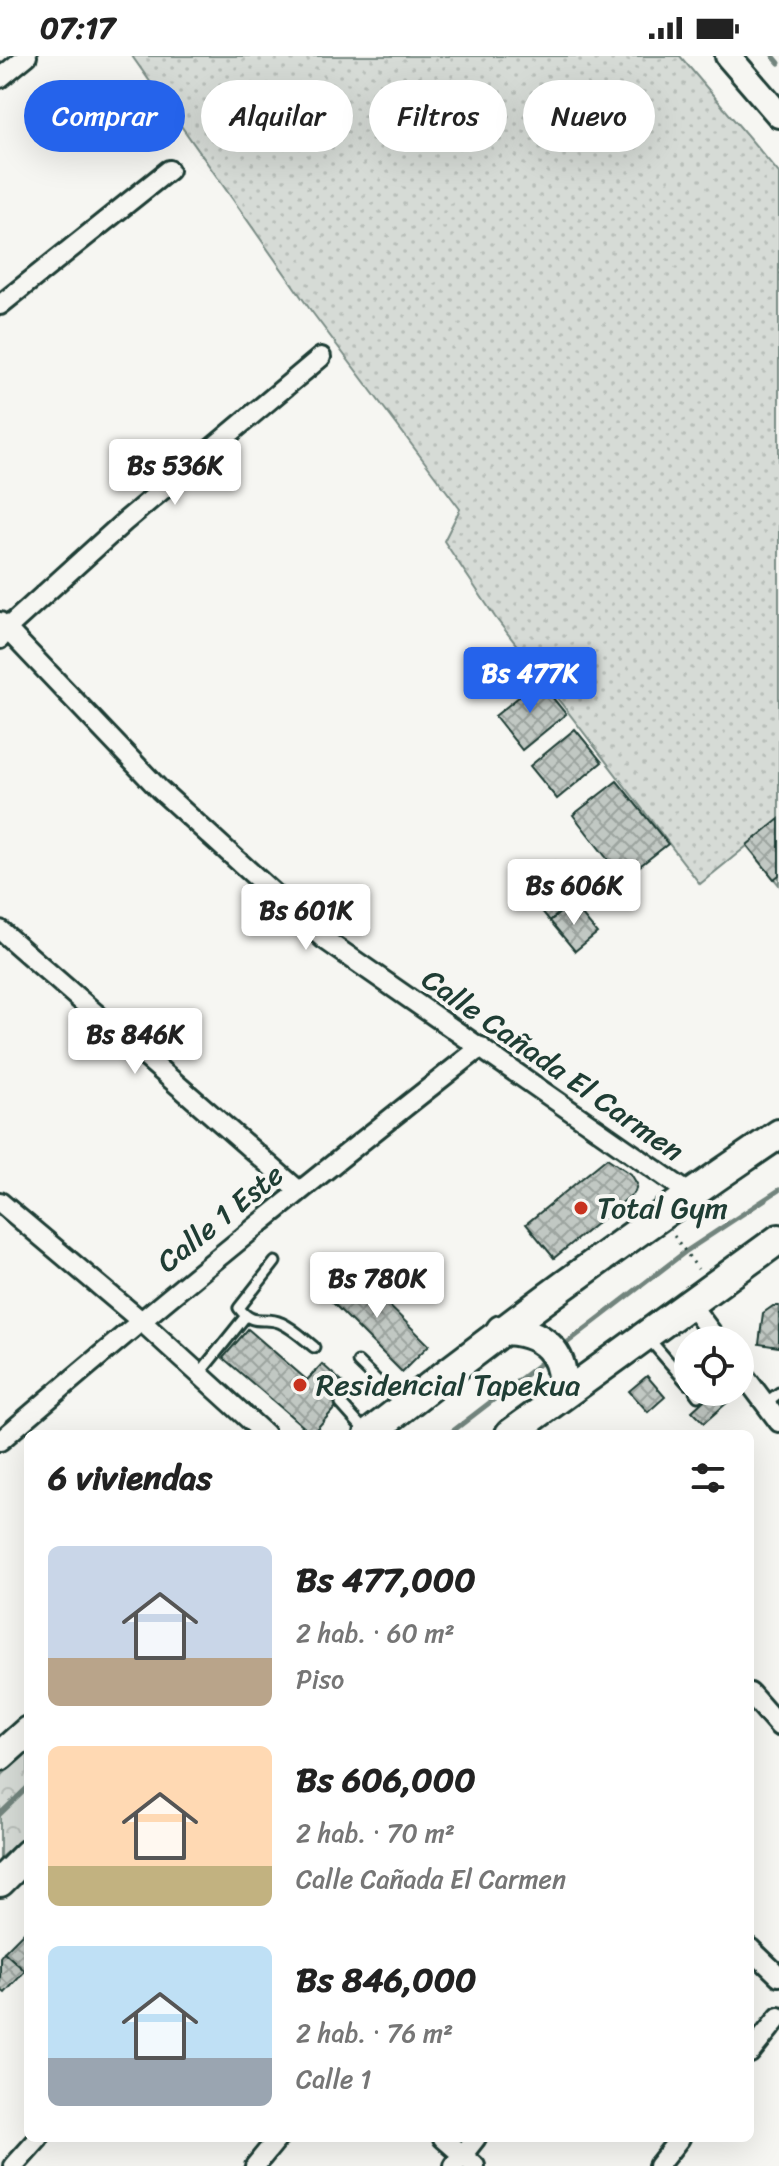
<!DOCTYPE html>
<html lang="es">
<head>
<meta charset="utf-8">
<style>
  :root { --surface:#fff; --page:#f6f6f6; --text:#222; --muted:#767676; --accent:#2563eb }
  body { margin:0; font-family:Sriracha,sans-serif; background:var(--page); color:var(--text); height:100vh; display:flex; flex-direction:column; font-size:30px; white-space:nowrap }
  * { box-sizing:border-box; margin:0 }
  p { font-size:26px; color:var(--muted) }
  .icon { flex:none; width:44px; height:44px; fill:none; stroke:currentColor; stroke-width:2; stroke-linecap:round; stroke-linejoin:round }
  .map { position:relative; flex:1; overflow:hidden }
  .sheet { position:absolute; left:24px; top:1374px; width:730px; height:712px; display:flex; flex-direction:column; background:var(--surface); border-radius:12px; box-shadow:0 8px 32px #0002 }
  .sheet>* { flex:none }
  .banner { position:absolute; left:24px; top:24px; width:732px; height:72px; display:flex; gap:16px }
  .fabs { position:absolute; left:674px; top:1270px; display:grid; gap:16px }
  .fabs a { display:grid; place-items:center; width:80px; height:80px; border-radius:50%; background:var(--surface); box-shadow:0 8px 32px #0002; font-size:40px }
  .price { position:absolute; translate:-50% -68px; padding:0 18px; border-radius:8px; background:#fff; color:#222; font-size:26px; line-height:52px; filter:drop-shadow(0 2px 4px #0008) }
  .price::after { content:''; position:absolute; left:50%; top:48px; width:24px; height:18px; margin-left:-12px; background:inherit; clip-path:polygon(0 0,100% 0,50% 100%) }
  .price.on { background:var(--accent); color:#fff }
  ul { padding:0; list-style:none }
  li { display:flex; align-items:center; gap:24px; height:200px; padding:0 24px }
  li span { display:grid; place-items:center; flex:none; width:224px; height:160px; border-radius:12px; color:#555 }
  li>.icon { margin-inline-start:auto }
  span .icon { width:96px; height:96px; fill:#fffc; stroke-width:1 }
  li b { font-size:34px }
  h2 { display:flex; justify-content:space-between; align-items:center; height:96px; padding:0 24px; font-size:34px }
  .chip { padding:0 28px; border-radius:36px; background:var(--surface); box-shadow:0 8px 32px #0002; font-size:28px; line-height:72px }
  .chip.on { background:var(--accent); color:#fff }
  .status { display:flex; justify-content:space-between; align-items:center; height:56px; padding:0 40px; background:var(--surface); direction:ltr }
  .status svg { height:22px; fill:currentColor }
  .map>svg:first-child { display:block }
  .grass { fill:url(#grass-dots); stroke:#7a8c85; stroke-width:2 }
  .forest { fill:url(#forest-crowns); stroke:#7a8c85; stroke-width:2 }
  .lines { fill:none; stroke-linecap:round; stroke-linejoin:round }
  .stream { stroke:#72847d; stroke-width:5 }
  .building { fill:url(#building-cross-hatch); stroke:#1f3d34; stroke-width:2 }
  .service-casing { stroke:#1f3d34; stroke-width:15 }
  .minor-casing { stroke:#1f3d34; stroke-width:24 }
  .secondary-casing { stroke:#1f3d34; stroke-width:30 }
  .trunk-casing { stroke:#1f3d34; stroke-width:34 }
  .path { stroke:#1f3d34; stroke-width:3; stroke-dasharray:2 6; stroke-linecap:butt }
  .service { stroke:#f6f6f2; stroke-width:9 }
  .minor { stroke:#f6f6f2; stroke-width:18 }
  .secondary { stroke:#f6f6f2; stroke-width:24 }
  .trunk { stroke:#f6f6f2; stroke-width:28 }
  .poi-dot { fill:#c8321e; stroke:#f6f6f2; stroke-width:3 }
  .labels { text-anchor:middle; dominant-baseline:central; stroke-width:8; stroke-linejoin:round; paint-order:stroke }
  .street-label { font-size:30px; fill:#1f3d34; stroke:#f6f6f2 }
  .poi-label { font-size:30px; fill:#1f3d34; stroke:#f6f6f2; text-anchor:start }
</style>
</head>
<body>
<div class="status"><b>07:17</b><svg viewBox="0 0 49 12"><path d="M0 12V9h3v3zM5 12V6h3v6zM10 12V3h3v9zM15 12V0h3v12zM26 1h20v11H26zM47 4h2v5h-2z"/></svg></div>
<div class="map">
<svg width="779" height="2110" viewBox="0 0 779 2110">
  <defs>
    <pattern id="grass-dots" width="8" height="8" patternUnits="userSpaceOnUse" patternTransform="scale(2)"><rect width="8" height="8" fill="#d6dbd6"/><path d="M2 2h.1M6 6h.1" fill="none" stroke="#b7bdb8" stroke-width="1.8" stroke-linecap="round"/></pattern>
    <pattern id="forest-crowns" width="20" height="18" patternUnits="userSpaceOnUse" patternTransform="scale(2)"><rect width="20" height="18" fill="#d6dbd6"/><path d="M2 6a3 3 0 1 1 6 0M12 15a3 3 0 1 1 6 0" fill="none" stroke="#b7bdb8"/></pattern>
    <pattern id="building-cross-hatch" width="8" height="8" patternUnits="userSpaceOnUse" patternTransform="scale(2)"><rect width="8" height="8" fill="#c1c8c3"/><path d="M0 0l8 8M0 8l8-8" fill="none" stroke="#9ca49f"/></pattern>
  </defs>
  <rect width="100%" height="100%" fill="#f6f6f2"/>
  <filter id="ink" filterUnits="userSpaceOnUse"><feTurbulence type="fractalNoise" baseFrequency=".0125" numOctaves="2"/><feDisplacementMap in="SourceGraphic" scale="16" xChannelSelector="R" yChannelSelector="G"/><feConvolveMatrix kernelMatrix="1 2 1 2 8 2 1 2 1" color-interpolation-filters="sRGB"/></filter>
  <g filter="url(#ink)">
    <path class="grass" d="M132 0H680L779 117V829L747 790 700 828 495 561 444 485 460 453 309 252Z"/>
    <path class="forest" d="M28 1695V1777L0 1802V1721Z"/>
    <g class="lines">
      <g class="stream">
        <path d="M773 0 779 7"/>
        <path d="M559 1293 685 1196 779 1134"/>
        <path d="M449 1378 545 1304"/>
        <path d="M0 1758 28 1731"/>
      </g>
    </g>
    <g class="building">
      <path d="M539 625 566 658 522 694 495 660Z"/>
      <path d="M575 673 602 706 557 743 530 710Z"/>
      <path d="M617 725 668 788 623 823 573 759Z"/>
      <path d="M779 763V819L774 823 747 789Z"/>
      <path d="M555 805 582 838 550 865 523 832Z"/>
      <path d="M572 847 597 877 575 895 550 865Z"/>
      <path d="M607 1102 631 1118 637 1128 635 1136 554 1202 526 1168Z"/>
      <path d="M352 1213 429 1289 402 1316 325 1239Z"/>
      <path d="M773 1250H779V1291L759 1288 763 1257Z"/>
      <path d="M248 1273 307 1324 322 1308 351 1334 312 1378 223 1302Z"/>
      <path d="M647 1320 665 1341 648 1356 629 1335Z"/>
      <path d="M713 1336 737 1338 704 1367 692 1355Z"/>
      <path d="M28 1872V1918L4 1896Z"/>
      <path d="M4 1896 25 1915 5 1937 0 1933V1901Z"/>
    </g>
    <g class="lines">
      <g class="service-casing">
        <g id="service">
          <path d="M275 1206 239 1252C254 1272 264 1259 281 1267 293 1272 304 1283 314 1291"/>
          <path d="M648 1282 688 1328"/>
          <path d="M358 1306 401 1348"/>
          <path d="M199 1318 245 1261"/>
          <path d="M695 1336 698 1340"/>
          <path d="M765 1347 779 1337"/>
          <path d="M341 1348 365 1375"/>
        </g>
      </g>
      <g class="minor-casing">
        <g id="minor">
          <path d="M0 22 27 0"/>
          <path d="M0 249 169 114"/>
          <path d="M0 566 159 733 324 883 690 1138"/>
          <path d="M0 583 5 574 124 466 321 301"/>
          <path d="M0 874 298 1134"/>
          <path d="M0 1146 140 1264 265 1378"/>
          <path d="M690 1248 717 1284"/>
          <path d="M740 1314 779 1366"/>
          <path d="M0 1385C157 1249 318 1119 481 991"/>
          <path d="M750 1637 779 1670"/>
          <path d="M750 1892 779 1920"/>
          <path d="M750 1997 779 1961"/>
          <path d="M443 2082 475 2110"/>
          <path d="M14 2110 39 2082"/>
          <path d="M255 2110 278 2082"/>
          <path d="M454 2110 476 2082"/>
          <path d="M658 2110 680 2082"/>
        </g>
      </g>
      <g class="secondary-casing">
        <path id="secondary" d="M728 0 779 59"/>
      </g>
      <g class="trunk-casing">
        <g id="trunk">
          <path d="M501 1274C542 1274 568 1297 561 1339"/>
          <path d="M369 1378C502 1273 638 1173 779 1078"/>
          <path d="M510 1378 779 1183"/>
          <path d="M0 1700 28 1675"/>
          <path d="M0 1826 28 1798"/>
        </g>
      </g>
      <path class="path" d="M674 1180 698 1213"/>
      <use href="#service" class="service"/>
      <use href="#minor" class="minor"/>
      <use href="#secondary" class="secondary"/>
      <use href="#trunk" class="trunk"/>
    </g>
  </g>
  <g class="poi-dot">
    <circle cx="581" cy="1152" r="8"/>
    <circle cx="300" cy="1329" r="8"/>
  </g>
  <g class="labels">
    <g class="street-label">
      <text transform="translate(553 1009) rotate(35)">Calle Cañada El Carmen</text>
      <text transform="translate(220 1162) rotate(-39)">Calle 1 Este</text>
    </g>
    <g class="poi-label">
      <text x="597" y="1152">Total Gym</text>
      <text x="316" y="1329">Residencial Tapekua</text>
    </g>
  </g>
</svg>
<div class="fabs">
<a><svg class="icon" aria-label="locate" viewBox="0 0 24 24"><circle cx="12" cy="12" r="6"/><path d="M12 2v4M12 18v4M2 12h4M18 12h4"/></svg></a>
</div>
<b class="price" style="left:175px;top:451px">Bs 536K</b>
<b class="price on" style="left:530px;top:659px">Bs 477K</b>
<b class="price" style="left:574px;top:871px">Bs 606K</b>
<b class="price" style="left:306px;top:896px">Bs 601K</b>
<b class="price" style="left:135px;top:1020px">Bs 846K</b>
<b class="price" style="left:377px;top:1264px">Bs 780K</b>
<div class="banner">
<a class="chip on">Comprar</a>
<a class="chip">Alquilar</a>
<a class="chip">Filtros</a>
<a class="chip">Nuevo</a>
</div>
<section class="sheet">
<h2>6 viviendas<svg class="icon" aria-label="filters" viewBox="0 0 24 24"><path d="M4 7h16M4 17h16"/><circle cx="9" cy="7" r="2"/><circle cx="15" cy="17" r="2"/></svg></h2>
<ul>
<li><span style="background:linear-gradient(#c9d6e8 70%,#b9a48a 0)"><svg class="icon" aria-label="home" viewBox="0 0 24 24"><path d="M3 11l9-7 9 7M6 9v11h12V9"/></svg></span><div><b>Bs 477,000</b><p>2 hab. · 60 m²</p><p>Piso</p></div></li>
<li><span style="background:linear-gradient(#ffd9b3 75%,#c2b280 0)"><svg class="icon" aria-label="home" viewBox="0 0 24 24"><path d="M3 11l9-7 9 7M6 9v11h12V9"/></svg></span><div><b>Bs 606,000</b><p>2 hab. · 70 m²</p><p>Calle Cañada El Carmen</p></div></li>
<li><span style="background:linear-gradient(#bfe0f5 70%,#9aa5b1 0)"><svg class="icon" aria-label="home" viewBox="0 0 24 24"><path d="M3 11l9-7 9 7M6 9v11h12V9"/></svg></span><div><b>Bs 846,000</b><p>2 hab. · 76 m²</p><p>Calle 1</p></div></li>
</ul>
</section>
</div>
</body>
</html>
